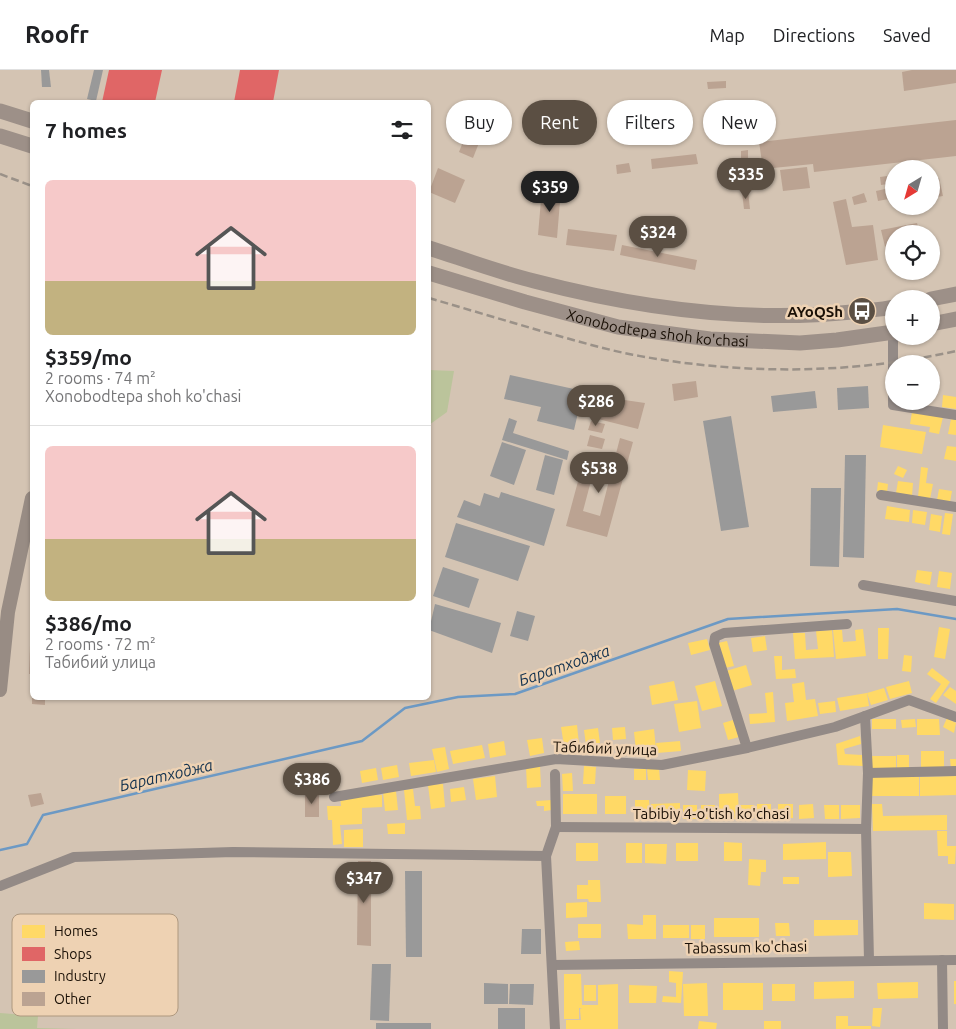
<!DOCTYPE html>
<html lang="en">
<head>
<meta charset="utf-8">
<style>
  :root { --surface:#fff; --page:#f2f2f2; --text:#202124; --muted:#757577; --line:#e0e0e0; --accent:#5b4f43 }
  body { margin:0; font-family:Ubuntu,sans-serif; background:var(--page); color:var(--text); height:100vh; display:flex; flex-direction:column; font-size:19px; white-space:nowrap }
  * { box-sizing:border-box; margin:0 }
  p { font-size:16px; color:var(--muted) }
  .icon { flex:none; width:28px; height:28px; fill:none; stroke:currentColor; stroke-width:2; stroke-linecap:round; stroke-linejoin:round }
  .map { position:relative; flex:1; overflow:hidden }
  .details { position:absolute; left:30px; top:30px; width:401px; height:600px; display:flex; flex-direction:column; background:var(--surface); border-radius:8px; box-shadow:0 1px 4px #0004 }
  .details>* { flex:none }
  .guide { position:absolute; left:446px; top:30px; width:434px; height:45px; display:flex; gap:10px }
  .needle { width:32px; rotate:217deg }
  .controls { position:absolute; left:885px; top:90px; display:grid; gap:10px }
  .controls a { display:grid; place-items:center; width:55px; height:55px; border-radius:50%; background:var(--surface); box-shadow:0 1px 4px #0004; font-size:25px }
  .price { position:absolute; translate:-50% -42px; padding:0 11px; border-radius:18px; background:var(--accent); color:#fff; font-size:16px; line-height:32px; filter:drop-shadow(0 1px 2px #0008) }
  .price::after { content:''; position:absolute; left:50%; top:30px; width:15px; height:11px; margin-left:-8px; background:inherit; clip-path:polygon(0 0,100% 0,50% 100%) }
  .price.active { background:#222; color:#fff }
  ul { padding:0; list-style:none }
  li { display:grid; align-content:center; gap:10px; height:265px; padding:0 15px }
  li+li { border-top:1px solid var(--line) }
  li span { display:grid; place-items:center; height:155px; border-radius:8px; color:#555 }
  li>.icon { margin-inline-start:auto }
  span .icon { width:90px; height:90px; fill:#fffc; stroke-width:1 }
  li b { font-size:21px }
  h2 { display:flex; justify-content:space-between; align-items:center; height:60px; padding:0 15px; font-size:21px }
  .tag { padding:0 18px; border-radius:22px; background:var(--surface); box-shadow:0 1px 4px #0004; font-size:18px; line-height:45px }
  .tag.active { background:var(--accent); color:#fff }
  header { display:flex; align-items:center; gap:30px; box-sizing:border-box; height:70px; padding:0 25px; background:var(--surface); border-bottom:1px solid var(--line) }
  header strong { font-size:24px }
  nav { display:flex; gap:28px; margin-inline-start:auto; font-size:18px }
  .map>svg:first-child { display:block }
  .green { fill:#bbc49b }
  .homes { fill:#ffd966 }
  .shops { fill:#e06666 }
  .industry { fill:#999 }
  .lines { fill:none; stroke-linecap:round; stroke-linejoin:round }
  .stream { stroke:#6c99c4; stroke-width:2.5 }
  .building { fill:#bba392 }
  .minor { stroke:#938a86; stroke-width:10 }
  .major { stroke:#988c84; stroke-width:14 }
  .highway { stroke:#9d9088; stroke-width:15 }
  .rail { stroke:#9a9188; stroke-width:2.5; stroke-dasharray:8 4; stroke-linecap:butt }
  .labels { text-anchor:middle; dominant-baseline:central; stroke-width:5; stroke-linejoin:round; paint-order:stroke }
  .poi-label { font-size:15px; font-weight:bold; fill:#1a1006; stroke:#eed2b3; text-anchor:end }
  .street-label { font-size:15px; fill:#1a1006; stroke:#eed2b3 }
  .water-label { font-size:16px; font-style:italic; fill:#163450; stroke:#eed2b3 }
  .key { fill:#eed2b3; stroke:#ae987f; stroke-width:1 }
  .key-label { font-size:14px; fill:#1a1006 }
</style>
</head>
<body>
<header>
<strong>Roofr</strong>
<nav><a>Map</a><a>Directions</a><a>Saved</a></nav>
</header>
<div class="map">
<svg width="956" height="959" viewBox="0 0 956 959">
  <rect width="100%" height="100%" fill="#d4c4b3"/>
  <g class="green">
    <path d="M429 300 454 301 447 342 429 355Z"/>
    <path d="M0 943 38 946 37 958 77 959H0Z"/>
  </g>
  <g class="homes">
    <path d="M943 325 956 327V339L942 337Z"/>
    <path d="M912 342 943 347 939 364 929 362 930 357 910 354Z"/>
    <path d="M951 349 956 350V365L948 364Z"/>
    <path d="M883 355 926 362 922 384 880 377Z"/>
    <path d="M947 376 956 377V391L944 389Z"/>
    <path d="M898 396 907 400 903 408 894 404Z"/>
    <path d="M921 397 928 398 926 413 933 414 930 429 918 427Z"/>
    <path d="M898 411 913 413 912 426 896 423Z"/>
    <path d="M878 412 888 414 887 423 877 421Z"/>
    <path d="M939 419 952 421 950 432 937 430Z"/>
    <path d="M887 436 910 440 909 452 885 449Z"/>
    <path d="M913 440 927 442 925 455 912 453Z"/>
    <path d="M945 443 953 444 950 465 942 464Z"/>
    <path d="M931 444 942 446 940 462 929 460Z"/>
    <path d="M917 500 932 502 930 515 915 512Z"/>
    <path d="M939 501 952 503 950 519 937 517Z"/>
    <path d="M939 557 950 559 945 589 934 587Z"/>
    <path d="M878 558H889L888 589H878Z"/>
    <path d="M863 559 866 586 836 589 833 560H842L843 572 856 571 855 560Z"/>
    <path d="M832 560 834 587 795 589 793 563H805L806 580 818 579 816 561Z"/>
    <path d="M765 566 767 580 753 582 751 568Z"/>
    <path d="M707 569 710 580 691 585 688 573Z"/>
    <path d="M727 571 734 596 725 598 718 573Z"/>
    <path d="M904 585 912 586 911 602 902 601Z"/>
    <path d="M774 586H782V600L795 599 796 608 776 609Z"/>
    <path d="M746 595 752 615 732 621 726 601Z"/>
    <path d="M932 598 950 612 936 633 930 629 941 614 927 604Z"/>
    <path d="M674 611 678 630 652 635 649 616Z"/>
    <path d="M715 611 722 636 702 641 695 616Z"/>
    <path d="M909 611 912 623 890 629 886 617Z"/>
    <path d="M804 612 806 630 815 629 818 646 787 651 785 633 794 632 792 614Z"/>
    <path d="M950 617 956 621V634L943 625Z"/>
    <path d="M884 618 888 630 871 635 867 623Z"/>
    <path d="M773 622 775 652 750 654 749 644 767 643 765 623Z"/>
    <path d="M867 623 869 636 840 641 837 628Z"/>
    <path d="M697 631 701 658 679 662 674 634Z"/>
    <path d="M835 631 836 642 820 644 818 633Z"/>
    <path d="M947 648 956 653 954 663 943 657Z"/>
    <rect x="872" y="649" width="24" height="10"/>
    <path d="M915 649 916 657 902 658 901 650Z"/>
    <path d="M917 649H939L940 665H917Z"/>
    <path d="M733 650 739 667 728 670 723 653Z"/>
    <path d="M577 655 579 674 564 676 561 657Z"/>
    <path d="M625 657 626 669 613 670 612 658Z"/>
    <path d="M598 658 600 673 586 675 584 660Z"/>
    <path d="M654 659 656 679 636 681 634 662Z"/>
    <path d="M860 666 861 674 844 679 845 684 862 685 863 696 838 695 836 674Z"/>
    <path d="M542 668 544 683 530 686 527 670Z"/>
    <path d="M504 671 506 685 490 688 488 674Z"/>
    <path d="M680 671 681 681 657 683 656 673Z"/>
    <path d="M482 675 485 688 453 694 450 681Z"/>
    <path d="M445 677 449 699 437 702 432 679Z"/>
    <rect x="921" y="681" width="23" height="16"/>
    <rect x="897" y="685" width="12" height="14"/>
    <path d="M872 686H896V698L872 699Z"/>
    <path d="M950 689H956V699H951Z"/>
    <path d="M434 690 436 702 411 706 409 693Z"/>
    <path d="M397 695 399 707 383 710 381 698Z"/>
    <path d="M540 696 541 717 527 718 526 697Z"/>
    <path d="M584 696 596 697 595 714H583Z"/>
    <path d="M376 698 378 710 362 713 360 701Z"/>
    <path d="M659 698 660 710H648L647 699Z"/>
    <rect x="634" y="699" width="12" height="11"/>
    <path d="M688 700 706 701 705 721 687 720Z"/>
    <path d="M572 703 573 721H563L562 704Z"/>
    <path d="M495 706 497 727 476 730 473 709Z"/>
    <path d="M956 706V725L920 726V707Z"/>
    <path d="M869 707H919V726H870Z"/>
    <path d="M443 714 445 737 431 739 428 715Z"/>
    <path d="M464 717 466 730 451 732 450 719Z"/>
    <path d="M413 719 415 736H420L421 749 407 750 404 720Z"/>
    <path d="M396 721 398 740 385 741 383 722Z"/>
    <path d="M738 723 739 749H719V724Z"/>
    <rect x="563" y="724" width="34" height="20"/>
    <path d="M382 725V737L362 738V754L340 755 342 774 333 775 332 750H328L327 736H341L340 726Z"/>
    <rect x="605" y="726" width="21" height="18"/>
    <path d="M552 730V740L544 741V736H537L536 731Z"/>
    <path d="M635 730H649L650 743H635Z"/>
    <path d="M680 733V748L652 749 651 734Z"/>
    <rect x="757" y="734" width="14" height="14"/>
    <rect x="778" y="734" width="15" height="14"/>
    <path d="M813 734 814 748 799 749V735Z"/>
    <path d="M872 734H882L883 746 947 745V760L873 761Z"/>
    <rect x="683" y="735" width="14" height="14"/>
    <rect x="701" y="735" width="14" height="14"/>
    <path d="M740 735H754V748L740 749Z"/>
    <path d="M824 735H839V749H825Z"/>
    <path d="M841 735H860V748L841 749Z"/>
    <path d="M405 753V764H388L387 754Z"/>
    <path d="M363 759V777H344V760Z"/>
    <path d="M937 761H947V776H956L955 794H948V786H938Z"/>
    <path d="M724 772 742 773V791H724Z"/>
    <path d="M826 772V789L783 790V774Z"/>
    <rect x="576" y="773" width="22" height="18"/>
    <rect x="626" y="773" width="16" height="20"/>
    <rect x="676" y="773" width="22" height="18"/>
    <path d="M645 774H667L666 794 645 793Z"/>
    <path d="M828 782H851L852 806 828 807Z"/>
    <path d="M749 789 766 790V802H761L760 816 748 815Z"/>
    <rect x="783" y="807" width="16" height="7"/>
    <path d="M588 810H600L601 832H589L588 829H577V815H588Z"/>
    <path d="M587 832V847L566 848V833Z"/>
    <path d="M924 833 954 834V850L924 849Z"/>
    <path d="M643 845H656V869H628L627 854 643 855Z"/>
    <rect x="714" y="848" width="45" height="19"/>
    <path d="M814 850H858V865L814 866Z"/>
    <path d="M775 853H789L790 866H776Z"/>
    <rect x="578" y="854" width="23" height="14"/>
    <rect x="663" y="855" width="26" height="13"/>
    <rect x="691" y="855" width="14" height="14"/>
    <path d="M579 871 580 880 566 881 565 872Z"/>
    <path d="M669 901 683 902 681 933 662 932 663 926 676 927V913L669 912Z"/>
    <path d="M564 904H581L582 935H598V915L618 914V959H566V950H581L580 939 582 938H579V949H564Z"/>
    <path d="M854 911V928L814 929V912Z"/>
    <rect x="954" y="911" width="2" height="23"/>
    <path d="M918 912V928L878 929 877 913Z"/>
    <path d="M707 913 708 946H684L683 914Z"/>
    <rect x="723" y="913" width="40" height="27"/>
    <rect x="772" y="914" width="23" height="17"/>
    <rect x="584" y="915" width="12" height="16"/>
    <path d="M629 915 657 916 656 933H629Z"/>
    <path d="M873 938H882L880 957 872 956Z"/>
    <path d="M836 946H848V956H871V959H836Z"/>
    <path d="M699 951 717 953 716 959H698Z"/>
    <rect x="764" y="951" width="17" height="8"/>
  </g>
  <g class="shops">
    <path d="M109 0H162L155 32H102Z"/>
    <path d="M240 0H279L273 32H234Z"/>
  </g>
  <g class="industry">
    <path d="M41 0H49L51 17H42Z"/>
    <path d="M94 0H103L96 31 87 29Z"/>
    <path d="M510 305 583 321 574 360 537 351 541 337 504 329Z"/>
    <path d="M868 316 869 338 838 340 837 318Z"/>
    <path d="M815 321 817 338 773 342 771 326Z"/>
    <path d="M731 346 749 457 721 461 703 351Z"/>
    <path d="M509 348 517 351 513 363 569 381 567 390 502 370Z"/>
    <path d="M502 372 526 380 514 415 490 406Z"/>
    <path d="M545 385 563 390 554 425 536 420Z"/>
    <path d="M845 385H866L864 488 843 487Z"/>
    <path d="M811 418H841L839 497 810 496Z"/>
    <path d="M501 422 555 439 544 476 457 447 464 430 480 436 484 423 499 428Z"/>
    <path d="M456 453 530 476 518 511 445 487Z"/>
    <path d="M443 497 479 509 469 538 433 526Z"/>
    <path d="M435 534 501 553 492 583 429 560Z"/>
    <path d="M517 541 535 546 528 571 510 566Z"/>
    <path d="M405 801H422V887H406Z"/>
    <path d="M522 859H541V884H521Z"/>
    <path d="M372 894H391L389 951 370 950Z"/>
    <path d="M484 913 508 914V934H484Z"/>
    <path d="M510 914H534L533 935 509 934Z"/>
    <rect x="498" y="938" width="27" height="21"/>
    <rect x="376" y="953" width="55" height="6"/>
  </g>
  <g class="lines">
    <path class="stream" d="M0 780 27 774 43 745 362 671 405 638 458 627 515 624 728 549 897 539 956 549"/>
  </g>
  <g class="building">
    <path d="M912 0H956V13L904 21 902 2Z"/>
    <path d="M726 11V18L708 19 707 12Z"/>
    <path d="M478 34 492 40 473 88 459 82Z"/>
    <path d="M956 50V86L814 102 813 94 763 99 759 72Z"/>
    <path d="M748 80V111H741V81Z"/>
    <path d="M696 84 698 94 652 99 651 89Z"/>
    <path d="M629 93 631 102 617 104 616 95Z"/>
    <path d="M807 97 810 118 783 121 780 100Z"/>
    <path d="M438 98 465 110 455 133 429 122Z"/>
    <path d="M894 105V113L881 115 880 107Z"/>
    <path d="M939 108 943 126 931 128V109Z"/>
    <path d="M894 117V128L878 131 876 121Z"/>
    <path d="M542 118 561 119 557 168 538 165Z"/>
    <path d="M748 121 750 139H744L742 122Z"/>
    <path d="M864 123 867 132 854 135 852 127Z"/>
    <path d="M846 129 852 157 873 155 878 190 846 195 833 132Z"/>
    <path d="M917 153 920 164H894V194L888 189 881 160Z"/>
    <path d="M568 159 617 165 614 181 566 175Z"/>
    <path d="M622 175 697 190 695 200 620 185Z"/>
    <path d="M696 311 698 327 674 331 672 314Z"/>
    <path d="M597 326 645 333 638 359 590 347Z"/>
    <path d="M591 351 605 354 602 363 588 360Z"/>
    <path d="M590 365 605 369 602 379 587 376Z"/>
    <path d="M620 368 633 372 607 467 566 456 584 389 596 392 583 441 600 446Z"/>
    <path d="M30 576H32V604H29Z"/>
    <path d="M32 628H45V635L32 634Z"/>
    <path d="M41 723 44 734 31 737 28 725Z"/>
    <rect x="305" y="723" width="14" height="24"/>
    <path d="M358 791H371V876L357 875Z"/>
  </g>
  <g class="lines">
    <g class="minor">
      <path d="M893 262V335L956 345"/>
      <path d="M881 425 956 437"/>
      <path d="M863 515 956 531"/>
      <path d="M865 646 868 703 866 759 869 890"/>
      <path d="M747 678 714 574 715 567 724 563 847 554"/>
      <path d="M868 703 956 701"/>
      <path d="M334 727 556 689 662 695 747 678 835 657 909 630 956 647"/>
      <path d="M556 757 866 759"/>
      <path d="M0 816 74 787 233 782 546 786"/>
      <path d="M942 890 943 959"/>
      <path d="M552 895 956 890"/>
      <path d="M555 959 546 786 556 757 555 704"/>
    </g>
    <path class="major" d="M0 620 8 542 32 428"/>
    <g class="highway">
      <path d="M0 41 32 51"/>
      <path d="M0 66 32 76"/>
      <path d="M429 178C463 189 498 202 534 211 637 238 745 253 852 242 866 240 880 240 894 237"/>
      <path id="s1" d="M429 203 525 232 618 257 710 269 800 273 837 270 894 262"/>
      <path d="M931 229 956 224"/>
      <path d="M931 254 956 249"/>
    </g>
    <g class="rail">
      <path d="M0 104 32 116"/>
      <path d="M429 228C466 239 504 250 541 261 570 269 600 278 629 284 737 305 849 305 956 281"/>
    </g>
  </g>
  <defs>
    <g id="bus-disc" transform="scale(1.4375)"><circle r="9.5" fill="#5b4f43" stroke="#eed2b3"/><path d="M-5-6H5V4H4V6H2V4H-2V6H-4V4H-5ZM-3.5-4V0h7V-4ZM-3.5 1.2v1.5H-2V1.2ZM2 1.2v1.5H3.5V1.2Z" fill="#fff"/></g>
  </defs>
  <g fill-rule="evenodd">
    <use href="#bus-disc" x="862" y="241"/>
  </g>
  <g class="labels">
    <g class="poi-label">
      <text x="843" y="241">AYoQSh</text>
    </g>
    <g class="street-label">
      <text stroke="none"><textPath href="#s1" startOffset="236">Xonobodtepa shoh ko'chasi</textPath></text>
      <text transform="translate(605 678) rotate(2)">Табибий улица</text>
      <text x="711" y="743">Tabibiy 4-o'tish ko'chasi</text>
      <text transform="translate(746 877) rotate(-1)">Tabassum ko'chasi</text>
    </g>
    <g class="water-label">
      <text transform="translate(564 595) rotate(-19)">Баратходжа</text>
      <text transform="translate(166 705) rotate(-13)">Баратходжа</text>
    </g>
  </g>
  <rect x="12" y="844" width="166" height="102" rx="8" class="key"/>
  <rect x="22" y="855" width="23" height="13" fill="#ffd966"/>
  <rect x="22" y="877" width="23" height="14" fill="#e06666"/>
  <rect x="22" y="900" width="23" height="13" fill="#999"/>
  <rect x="22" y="922" width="23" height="14" fill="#bba392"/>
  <g class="key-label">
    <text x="54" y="866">Homes</text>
    <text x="54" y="889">Shops</text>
    <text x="54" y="911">Industry</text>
    <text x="54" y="934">Other</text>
  </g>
</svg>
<div class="controls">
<a><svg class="needle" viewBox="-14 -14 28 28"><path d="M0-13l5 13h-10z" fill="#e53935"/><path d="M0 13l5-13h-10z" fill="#757577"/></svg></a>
<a><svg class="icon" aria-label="locate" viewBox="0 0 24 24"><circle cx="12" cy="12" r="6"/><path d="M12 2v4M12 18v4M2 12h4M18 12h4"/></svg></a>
<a>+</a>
<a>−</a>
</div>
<b class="price" style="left:746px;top:130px">$335</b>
<b class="price active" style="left:550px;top:143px">$359</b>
<b class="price" style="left:658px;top:188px">$324</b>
<b class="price" style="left:596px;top:357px">$286</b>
<b class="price" style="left:599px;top:424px">$538</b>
<b class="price" style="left:312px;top:735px">$386</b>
<b class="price" style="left:364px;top:834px">$347</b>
<div class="guide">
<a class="tag">Buy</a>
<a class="tag active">Rent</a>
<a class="tag">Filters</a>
<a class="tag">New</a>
</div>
<section class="details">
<h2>7 homes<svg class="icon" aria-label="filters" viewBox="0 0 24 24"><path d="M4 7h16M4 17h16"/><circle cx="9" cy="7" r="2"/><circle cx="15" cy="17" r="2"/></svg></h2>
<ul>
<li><span style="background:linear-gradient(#f6c9c9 65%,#c2b280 0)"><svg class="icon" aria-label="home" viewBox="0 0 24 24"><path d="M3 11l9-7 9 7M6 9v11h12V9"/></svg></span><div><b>$359/mo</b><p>2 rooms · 74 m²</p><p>Xonobodtepa shoh ko'chasi</p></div></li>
<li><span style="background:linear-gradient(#f6c9c9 60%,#c2b280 0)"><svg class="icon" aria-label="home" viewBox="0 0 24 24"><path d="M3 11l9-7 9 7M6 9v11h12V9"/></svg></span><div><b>$386/mo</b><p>2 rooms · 72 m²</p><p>Табибий улица</p></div></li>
</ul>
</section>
</div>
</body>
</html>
